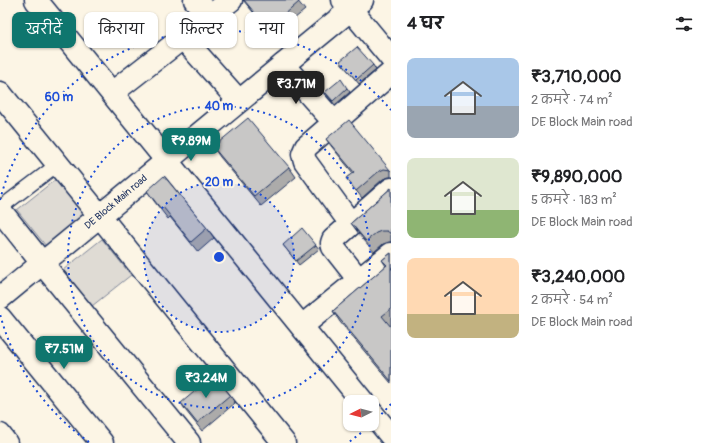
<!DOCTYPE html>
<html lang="hi">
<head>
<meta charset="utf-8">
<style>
  :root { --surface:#fff; --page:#f2f2f2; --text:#202124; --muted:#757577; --accent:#0f766e }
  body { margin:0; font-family:Pangolin,"Playpen Sans Deva",sans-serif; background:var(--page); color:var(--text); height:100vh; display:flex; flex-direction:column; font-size:15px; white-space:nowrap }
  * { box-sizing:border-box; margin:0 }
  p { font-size:13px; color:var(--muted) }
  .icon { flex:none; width:22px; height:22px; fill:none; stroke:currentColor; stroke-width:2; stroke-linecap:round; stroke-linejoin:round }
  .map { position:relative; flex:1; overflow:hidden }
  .panel { display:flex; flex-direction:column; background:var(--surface); width:320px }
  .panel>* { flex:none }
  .top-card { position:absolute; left:12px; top:12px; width:319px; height:36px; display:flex; gap:8px }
  .needle { width:26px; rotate:264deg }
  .fabs { position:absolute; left:343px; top:395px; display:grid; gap:8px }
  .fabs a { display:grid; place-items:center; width:36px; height:36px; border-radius:8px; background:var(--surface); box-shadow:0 1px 3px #0004; font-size:20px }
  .price { position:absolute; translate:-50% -34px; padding:0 9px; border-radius:8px; background:var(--accent); color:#fff; font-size:13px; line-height:26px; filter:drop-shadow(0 1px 2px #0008) }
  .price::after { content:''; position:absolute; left:50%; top:24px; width:12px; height:9px; margin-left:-6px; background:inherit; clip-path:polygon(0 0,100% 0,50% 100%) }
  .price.active { background:#222; color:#fff }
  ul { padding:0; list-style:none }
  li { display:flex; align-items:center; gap:12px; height:100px; padding:0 16px }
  li span { display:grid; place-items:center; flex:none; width:112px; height:80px; border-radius:8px; color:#555 }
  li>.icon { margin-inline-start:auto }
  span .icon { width:48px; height:48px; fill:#fffc; stroke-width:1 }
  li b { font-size:17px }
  h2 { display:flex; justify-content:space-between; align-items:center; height:48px; padding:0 16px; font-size:17px }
  .chip { padding:0 14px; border-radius:8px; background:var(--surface); box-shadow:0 1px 3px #0004; font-size:14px; line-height:36px }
  .chip.active { background:var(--accent); color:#fff }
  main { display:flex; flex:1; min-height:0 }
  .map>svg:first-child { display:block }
  .green { fill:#dfdbd4; stroke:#7d8599 }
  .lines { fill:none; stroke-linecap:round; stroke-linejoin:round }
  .service-casing { stroke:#1b2f5e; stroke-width:16 }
  .minor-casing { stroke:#1b2f5e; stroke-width:25 }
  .service { stroke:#fcf5e5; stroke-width:13 }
  .minor { stroke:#fcf5e5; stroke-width:22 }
  .wall { fill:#acabaa; stroke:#1b2f5e }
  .building { fill:#c8c7c6; stroke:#1b2f5e }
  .ring { fill:none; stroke:#1d4ed8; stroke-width:2; stroke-dasharray:2 4 }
  .labels { text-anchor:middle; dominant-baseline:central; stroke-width:4; stroke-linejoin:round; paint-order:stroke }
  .street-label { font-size:10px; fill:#1b2f5e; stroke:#fcf5e5 }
  .centre { fill:#1d4ed8; stroke:#fcf5e5; stroke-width:2 }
  .ring-label { font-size:12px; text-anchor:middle; font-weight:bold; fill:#1d4ed8; stroke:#fcf5e5; stroke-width:4; stroke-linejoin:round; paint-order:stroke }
</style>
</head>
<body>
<main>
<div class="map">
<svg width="391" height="443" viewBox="0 0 391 443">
  <rect width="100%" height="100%" fill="#fcf5e5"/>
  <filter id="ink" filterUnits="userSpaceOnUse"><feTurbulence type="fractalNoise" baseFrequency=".025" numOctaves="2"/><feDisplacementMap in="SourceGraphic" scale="8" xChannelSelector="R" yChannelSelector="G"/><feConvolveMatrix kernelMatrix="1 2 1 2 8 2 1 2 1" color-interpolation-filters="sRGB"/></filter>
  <g filter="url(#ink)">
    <g class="green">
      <path d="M56 179 85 215 46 246 17 210Z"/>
      <path d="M102 239 131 275 92 306 63 270Z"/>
    </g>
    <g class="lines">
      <g class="service-casing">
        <path id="service" d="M0 208 58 164"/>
      </g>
      <g class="minor-casing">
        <g id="minor">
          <path d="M36 0 363 402"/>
          <path d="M195 0 210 16"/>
          <path d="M343 0 391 58"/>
          <path d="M183 38 239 101"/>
          <path d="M283 65 334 122"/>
          <path d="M0 93 284 443"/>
          <path d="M112 93 231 0"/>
          <path d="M0 210 42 263 189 443"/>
          <path d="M351 224 305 161 303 154 306 147 391 73"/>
          <path d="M359 280 333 247 332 243 333 240 391 189"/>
          <path d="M0 298 362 0"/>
          <path d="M0 318 102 443"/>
          <path d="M302 326 391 254"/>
          <path d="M372 413 391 436"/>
          <path d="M0 435 6 443"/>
        </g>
      </g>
      <use href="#service" class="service"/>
      <use href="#minor" class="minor"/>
    </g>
    <g class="wall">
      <path d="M243 0H297L305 10 273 36Z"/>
      <path d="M340 61 373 65 376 70 359 84Z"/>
      <path d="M347 88 350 92 335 105 325 92Z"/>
      <path d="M326 139 390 170 391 171V177H389L383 179 362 198 346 178 353 173 332 147Z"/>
      <path d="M213 147 289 167 296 177 261 206 220 157Z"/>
      <path d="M391 188V242H389L383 244 374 252 359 234 351 223Z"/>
      <path d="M147 191 207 228 214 238 198 252 170 217 168 219 154 201Z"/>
      <path d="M283 245H316L319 249 299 265Z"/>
      <path d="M391 253V383L340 322 333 311 386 266 382 260Z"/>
      <path d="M230 395 235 403 202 431 186 411 181 403Z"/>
    </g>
    <g class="building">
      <path d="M244 0H297L299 2 268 29Z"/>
      <path d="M357 47 373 65 356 80 340 61Z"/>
      <path d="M341 79 347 88 333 101 325 92Z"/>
      <path d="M248 118 289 167 254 196 213 147Z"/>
      <path d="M349 120 390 170 384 169 378 172 356 191 346 178 354 172 326 139Z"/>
      <path d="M164 176 207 228 191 242 163 207 161 209 147 191Z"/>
      <path d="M391 188V234L387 231H381L376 233 366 241 351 223Z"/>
      <path d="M302 228 316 245 296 261 283 245Z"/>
      <path d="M391 253V309L382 316 391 327V381L333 311 387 265 382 260Z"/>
      <path d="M214 375 230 395 197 423 181 403Z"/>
    </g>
  </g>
  <circle cx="219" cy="257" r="75" fill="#1d4ed8" fill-opacity=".12"/>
  <g class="ring">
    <circle cx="219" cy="257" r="75"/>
    <circle cx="219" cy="257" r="151"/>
    <path d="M391 404A226 226 0 0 1 373 422M370 425A226 226 0 0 1 349 442M89 442A226 226 0 0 1 0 314M0 200A226 226 0 0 1 391 110"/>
  </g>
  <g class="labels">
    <g class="street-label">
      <text transform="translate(116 202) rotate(-40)">DE Block Main road</text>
    </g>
  </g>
  <circle cx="219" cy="257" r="6" class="centre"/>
  <g class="ring-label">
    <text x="59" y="101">60 m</text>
    <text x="219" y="110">40 m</text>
    <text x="219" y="186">20 m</text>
  </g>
</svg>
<div class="fabs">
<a><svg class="needle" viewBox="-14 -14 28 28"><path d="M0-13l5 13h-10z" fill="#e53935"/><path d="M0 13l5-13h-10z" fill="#757577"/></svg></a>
</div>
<b class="price active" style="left:296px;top:105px">₹3.71M</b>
<b class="price" style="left:191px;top:162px">₹9.89M</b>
<b class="price" style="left:64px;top:370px">₹7.51M</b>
<b class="price" style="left:206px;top:399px">₹3.24M</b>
<div class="top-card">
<a class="chip active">खरीदें</a>
<a class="chip">किराया</a>
<a class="chip">फ़िल्टर</a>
<a class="chip">नया</a>
</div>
</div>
<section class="panel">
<h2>4 घर<svg class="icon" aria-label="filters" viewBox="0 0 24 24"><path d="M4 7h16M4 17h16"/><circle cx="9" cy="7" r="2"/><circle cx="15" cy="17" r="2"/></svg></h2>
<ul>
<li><span style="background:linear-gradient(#a9c7e8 60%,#9aa5b1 0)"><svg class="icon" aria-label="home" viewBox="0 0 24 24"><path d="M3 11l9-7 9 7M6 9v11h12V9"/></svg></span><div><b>₹3,710,000</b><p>2 कमरे · 74 m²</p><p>DE Block Main road</p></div></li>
<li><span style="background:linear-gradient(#dfe7d0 65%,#8fb573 0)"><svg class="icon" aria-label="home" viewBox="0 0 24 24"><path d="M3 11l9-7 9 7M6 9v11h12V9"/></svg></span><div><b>₹9,890,000</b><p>5 कमरे · 183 m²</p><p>DE Block Main road</p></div></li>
<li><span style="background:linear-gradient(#ffd9b3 70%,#c2b280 0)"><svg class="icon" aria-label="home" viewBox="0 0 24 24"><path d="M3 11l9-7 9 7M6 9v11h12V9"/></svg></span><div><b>₹3,240,000</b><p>2 कमरे · 54 m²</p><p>DE Block Main road</p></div></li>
</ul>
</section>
</main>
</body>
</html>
